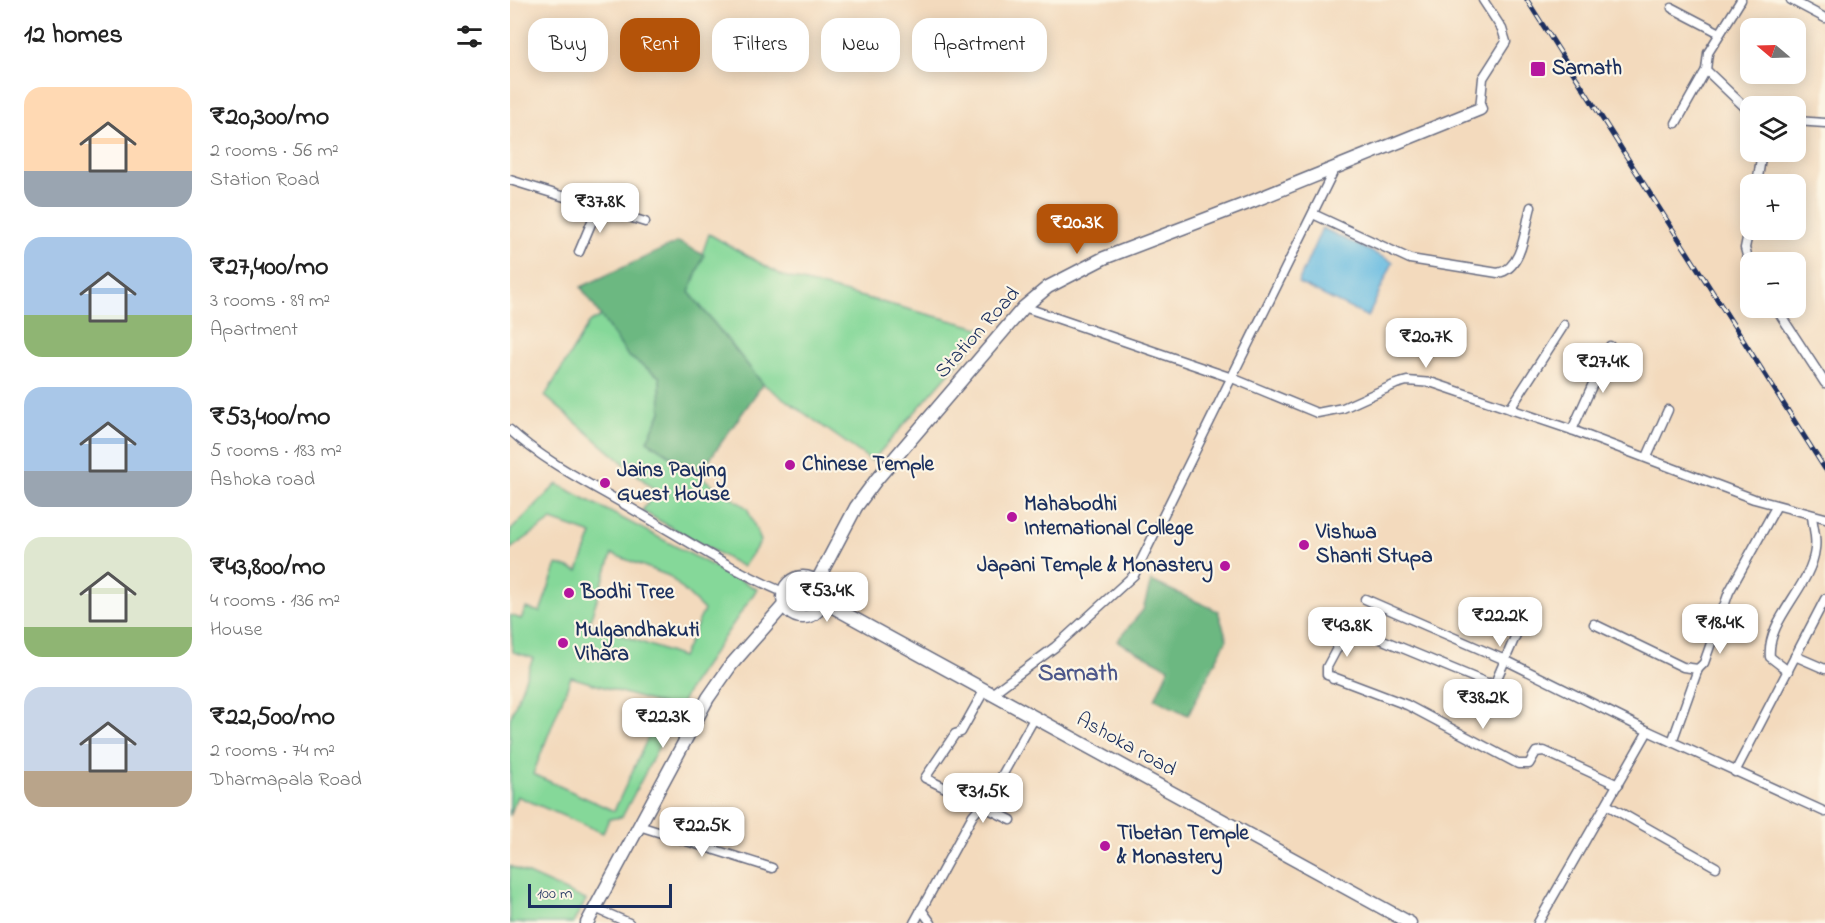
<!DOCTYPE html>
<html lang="en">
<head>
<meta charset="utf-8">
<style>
  :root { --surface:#fff; --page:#f6f6f6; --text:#222; --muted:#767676; --accent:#b45309 }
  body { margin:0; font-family:"Indie Flower",sans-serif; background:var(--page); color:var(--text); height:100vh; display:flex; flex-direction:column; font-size:22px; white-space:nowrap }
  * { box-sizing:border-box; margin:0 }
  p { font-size:20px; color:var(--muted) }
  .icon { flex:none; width:33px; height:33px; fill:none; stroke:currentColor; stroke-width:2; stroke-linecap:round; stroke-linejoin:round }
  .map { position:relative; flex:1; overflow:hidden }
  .side { display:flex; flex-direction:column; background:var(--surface); width:510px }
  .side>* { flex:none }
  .top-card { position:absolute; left:18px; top:18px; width:570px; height:54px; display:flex; gap:12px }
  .needle { width:39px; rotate:289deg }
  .controls { position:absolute; left:1230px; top:18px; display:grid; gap:12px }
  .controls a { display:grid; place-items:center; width:66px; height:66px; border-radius:12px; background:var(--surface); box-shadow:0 3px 15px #0003; font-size:30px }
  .scale { position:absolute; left:18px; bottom:15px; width:144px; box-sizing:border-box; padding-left:6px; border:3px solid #1b2f5e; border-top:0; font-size:16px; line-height:21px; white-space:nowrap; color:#1b2f5e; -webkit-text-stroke:4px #fcf5e5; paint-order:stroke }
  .price { position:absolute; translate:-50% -51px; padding:0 14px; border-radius:12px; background:#fff; color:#222; font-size:20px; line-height:39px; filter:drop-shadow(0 2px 3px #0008) }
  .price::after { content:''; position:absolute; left:50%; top:36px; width:18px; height:14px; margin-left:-9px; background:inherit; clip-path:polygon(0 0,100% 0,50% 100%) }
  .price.current { background:var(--accent); color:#fff }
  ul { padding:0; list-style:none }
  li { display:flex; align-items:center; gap:18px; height:150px; padding:0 24px }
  li span { display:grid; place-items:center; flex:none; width:168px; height:120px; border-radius:18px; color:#555 }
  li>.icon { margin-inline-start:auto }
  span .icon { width:72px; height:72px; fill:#fffc; stroke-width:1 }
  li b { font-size:26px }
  h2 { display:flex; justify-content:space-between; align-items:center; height:72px; padding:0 24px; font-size:26px }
  .chip { padding:0 21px; border-radius:18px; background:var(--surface); box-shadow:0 3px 15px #0003; font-size:21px; line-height:54px }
  .chip.current { background:var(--accent); color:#fff }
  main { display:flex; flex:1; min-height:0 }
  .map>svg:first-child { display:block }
  .green { fill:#85d899; stroke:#50847c; stroke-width:1.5; fill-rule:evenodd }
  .forest { fill:#6cb881; stroke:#447470; stroke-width:1.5 }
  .water { fill:#64bae1; stroke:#4074a0; stroke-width:1.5 }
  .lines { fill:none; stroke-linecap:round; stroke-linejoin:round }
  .street-casing { stroke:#676b7f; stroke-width:11 }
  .secondary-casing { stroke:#676b7f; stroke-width:15 }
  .street { stroke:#fff; stroke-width:8 }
  .secondary { stroke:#fff; stroke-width:12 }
  .rail-casing { stroke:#1b2f5e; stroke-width:5 }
  .rail { stroke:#fcf5e5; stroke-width:3; stroke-dasharray:9; stroke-linecap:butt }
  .poi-dot { fill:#b5179e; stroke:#fcf5e5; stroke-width:2 }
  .labels { text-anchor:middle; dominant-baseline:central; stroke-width:4.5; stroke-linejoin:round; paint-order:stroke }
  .poi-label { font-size:21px; font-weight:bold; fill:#1b2f5e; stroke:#fcf5e5; text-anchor:start }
  .street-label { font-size:21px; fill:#1b2f5e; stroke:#fcf5e5 }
  .quarter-label { font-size:24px; font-weight:bold; fill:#4d578a; stroke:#fcf5e5 }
</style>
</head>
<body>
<main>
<section class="side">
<h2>12 homes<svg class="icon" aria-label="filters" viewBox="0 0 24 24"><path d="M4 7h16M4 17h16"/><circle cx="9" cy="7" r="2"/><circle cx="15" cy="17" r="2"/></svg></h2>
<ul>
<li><span style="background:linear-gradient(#ffd9b3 70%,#9aa5b1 0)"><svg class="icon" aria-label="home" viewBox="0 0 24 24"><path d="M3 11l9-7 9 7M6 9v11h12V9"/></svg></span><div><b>₹20,300/mo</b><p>2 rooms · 56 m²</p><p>Station Road</p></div></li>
<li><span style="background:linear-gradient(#a9c7e8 65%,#8fb573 0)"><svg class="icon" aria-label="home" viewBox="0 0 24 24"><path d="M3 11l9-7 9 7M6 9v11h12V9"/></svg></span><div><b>₹27,400/mo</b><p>3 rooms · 89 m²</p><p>Apartment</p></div></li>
<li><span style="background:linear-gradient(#a9c7e8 70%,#9aa5b1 0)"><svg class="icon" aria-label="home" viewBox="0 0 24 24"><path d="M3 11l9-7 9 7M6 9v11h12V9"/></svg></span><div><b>₹53,400/mo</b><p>5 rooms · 183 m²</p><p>Ashoka road</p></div></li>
<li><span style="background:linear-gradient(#dfe7d0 75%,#8fb573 0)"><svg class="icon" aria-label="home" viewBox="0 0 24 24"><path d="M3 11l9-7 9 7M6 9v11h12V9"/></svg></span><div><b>₹43,800/mo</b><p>4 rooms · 136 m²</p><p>House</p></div></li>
<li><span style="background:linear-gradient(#c9d6e8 70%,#b9a48a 0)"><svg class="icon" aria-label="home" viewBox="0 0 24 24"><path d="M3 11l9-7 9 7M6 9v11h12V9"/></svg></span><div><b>₹22,500/mo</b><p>2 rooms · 74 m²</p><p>Dharmapala Road</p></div></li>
</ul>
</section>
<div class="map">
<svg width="1315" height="923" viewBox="0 0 1315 923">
  <rect width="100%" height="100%" fill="#fcf5e5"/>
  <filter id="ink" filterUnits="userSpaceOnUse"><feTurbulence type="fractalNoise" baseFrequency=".0167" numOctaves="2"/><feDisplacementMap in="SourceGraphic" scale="12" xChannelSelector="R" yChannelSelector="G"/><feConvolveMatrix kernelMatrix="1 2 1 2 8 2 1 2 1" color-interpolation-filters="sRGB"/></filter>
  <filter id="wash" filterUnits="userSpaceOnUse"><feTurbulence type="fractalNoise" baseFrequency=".008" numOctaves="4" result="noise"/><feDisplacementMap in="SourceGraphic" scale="24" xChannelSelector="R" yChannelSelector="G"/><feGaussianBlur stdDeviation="1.35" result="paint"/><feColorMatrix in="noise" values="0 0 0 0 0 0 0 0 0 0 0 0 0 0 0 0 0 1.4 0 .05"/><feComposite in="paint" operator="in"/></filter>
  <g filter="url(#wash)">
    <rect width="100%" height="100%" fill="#f3dabd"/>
    <g class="green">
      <path d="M199 234 273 276 477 330 362 461 253 384 179 292Z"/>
      <path d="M91 316 118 356 150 377 151 412 137 441 237 508 251 541 233 567 132 511 146 491 35 396 79 323Z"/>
      <path d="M47 484 247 589 180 687 112 817 99 819 93 833 7 796 0 816V719L23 658 3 652 0 615 11 619 16 608 30 612 47 564 68 571 82 534 42 520 0 549V531ZM102 554 159 576 194 610 172 657 79 623ZM61 677 153 705 104 811 23 774Z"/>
      <path d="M0 866 76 900 63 923H0Z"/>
    </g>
    <g class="forest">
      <path d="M168 242 194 255 179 292 253 384 189 474 137 441 151 412 150 377 118 356 71 287Z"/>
      <path d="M641 581 708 611 717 639 678 715 645 699 659 668 607 641 633 610Z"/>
    </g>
    <path class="water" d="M812 228 883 262 858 317 788 283Z"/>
  </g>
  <g filter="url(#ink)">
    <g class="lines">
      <g class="street-casing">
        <g id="street">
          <path d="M1231 0 1198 53 1196 70 1240 112"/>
          <path d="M1281 0 1315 18"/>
          <path d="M1162 8 1210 33"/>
          <path d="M970 109 973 78 996 42 992 29 973 0"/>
          <path d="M1286 121 1315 123"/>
          <path d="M1166 123 1196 70"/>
          <path d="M0 180 135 222"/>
          <path d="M1247 184 1252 152"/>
          <path d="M803 214 900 259 988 273C1013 269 1015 227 1021 207"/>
          <path d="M1240 224 1235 248 1240 267"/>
          <path d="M69 252 88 207"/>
          <path d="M514 307 722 378 807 413 833 408 886 384 897 381 923 383 1062 430 1244 499 1315 518"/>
          <path d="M1266 308 1315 383"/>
          <path d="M1000 409 1054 325"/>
          <path d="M0 430C36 463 82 485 124 510 173 538 221 570 273 592"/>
          <path d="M1062 430 1100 346"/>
          <path d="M1137 457 1158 410"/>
          <path d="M855 599 995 660 1015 614"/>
          <path d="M1084 624 1173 667 1188 669 1194 663 1219 592 1266 507"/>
          <path d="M1285 656 1315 669"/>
          <path d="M1278 671 1260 657C1256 620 1301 587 1305 549 1307 538 1303 527 1302 516"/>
          <path d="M823 677 897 705 1008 764H1019L1026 752 1034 751 1108 785"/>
          <path d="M823 679V677L817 675V667L839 626 977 683H985L995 660 1138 731"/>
          <path d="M475 689 451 732 445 734 415 778 501 820"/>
          <path d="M483 693 545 647 624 575 826 166"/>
          <path d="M1162 742 1188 669"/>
          <path d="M1225 772 1315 599"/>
          <path d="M1097 805 1206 867"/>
          <path d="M129 826 262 868"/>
          <path d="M85 908 119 923"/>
          <path d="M411 909 421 923"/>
          <path d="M404 923 463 815 481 795 525 717"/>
          <path d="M1028 923 1138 731 1315 812"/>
        </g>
      </g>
      <g class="secondary-casing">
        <g id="secondary">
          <circle cx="293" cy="597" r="20"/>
          <path d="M306 583 346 507 366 480 514 307 538 287 594 258 738 203 970 109"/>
          <path d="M312 601 900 923"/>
          <path d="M77 923 198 698 221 665 274 605"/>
        </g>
      </g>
      <use href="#street" class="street"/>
      <use href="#secondary" class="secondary"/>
      <g class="rail-casing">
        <path id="rail" d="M1017 0 1315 469"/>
      </g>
      <use href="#rail" class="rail"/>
    </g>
  </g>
  <g class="poi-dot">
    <rect x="1020" y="61" width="16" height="16" rx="3"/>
    <circle cx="280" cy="465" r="6"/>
    <circle cx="95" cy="483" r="6"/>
    <circle cx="502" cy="517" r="6"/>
    <circle cx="794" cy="545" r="6"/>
    <circle cx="715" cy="566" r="6"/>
    <circle cx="59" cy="593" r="6"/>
    <circle cx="53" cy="643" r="6"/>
    <circle cx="595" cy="846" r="6"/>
  </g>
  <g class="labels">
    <g class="poi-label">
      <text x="1042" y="69">Sarnath</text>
      <text x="292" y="465">Chinese Temple</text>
      <text x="107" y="471">Jains Paying<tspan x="107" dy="24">Guest House</tspan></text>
      <text x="514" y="505">Mahabodhi<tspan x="514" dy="24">International College</tspan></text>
      <text x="806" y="533">Vishwa<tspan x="806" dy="24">Shanti Stupa</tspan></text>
      <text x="703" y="566" text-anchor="end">Japani Temple &amp; Monastery</text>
      <text x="71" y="593">Bodhi Tree</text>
      <text x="65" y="631">Mulgandhakuti<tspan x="65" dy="24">Vihara</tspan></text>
      <text x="607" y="834">Tibetan Temple<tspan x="607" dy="24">&amp; Monastery</tspan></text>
    </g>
    <g class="street-label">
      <text transform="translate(468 333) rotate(-48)">Station Road</text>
      <text transform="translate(616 745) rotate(29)">Ashoka road</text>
    </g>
    <g class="quarter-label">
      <text x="568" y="674">Sarnath</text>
    </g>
  </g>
</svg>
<div class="controls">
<a><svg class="needle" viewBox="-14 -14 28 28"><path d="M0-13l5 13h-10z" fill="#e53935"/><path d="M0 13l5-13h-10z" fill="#767676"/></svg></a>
<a><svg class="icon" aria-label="layers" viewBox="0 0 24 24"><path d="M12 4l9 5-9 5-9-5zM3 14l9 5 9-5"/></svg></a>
<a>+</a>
<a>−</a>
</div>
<div class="scale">100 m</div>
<b class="price" style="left:90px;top:234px">₹37.8K</b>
<b class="price current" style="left:567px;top:255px">₹20.3K</b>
<b class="price" style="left:916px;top:369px">₹20.7K</b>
<b class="price" style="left:1093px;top:394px">₹27.4K</b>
<b class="price" style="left:317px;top:623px">₹53.4K</b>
<b class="price" style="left:990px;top:648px">₹22.2K</b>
<b class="price" style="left:1210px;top:655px">₹18.4K</b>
<b class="price" style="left:837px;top:658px">₹43.8K</b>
<b class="price" style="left:973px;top:730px">₹38.2K</b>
<b class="price" style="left:153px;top:749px">₹22.3K</b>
<b class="price" style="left:473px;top:824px">₹31.5K</b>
<b class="price" style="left:192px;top:858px">₹22.5K</b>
<div class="top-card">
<a class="chip">Buy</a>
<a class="chip current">Rent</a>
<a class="chip">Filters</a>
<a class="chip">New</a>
<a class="chip">Apartment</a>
</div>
</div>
</main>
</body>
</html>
